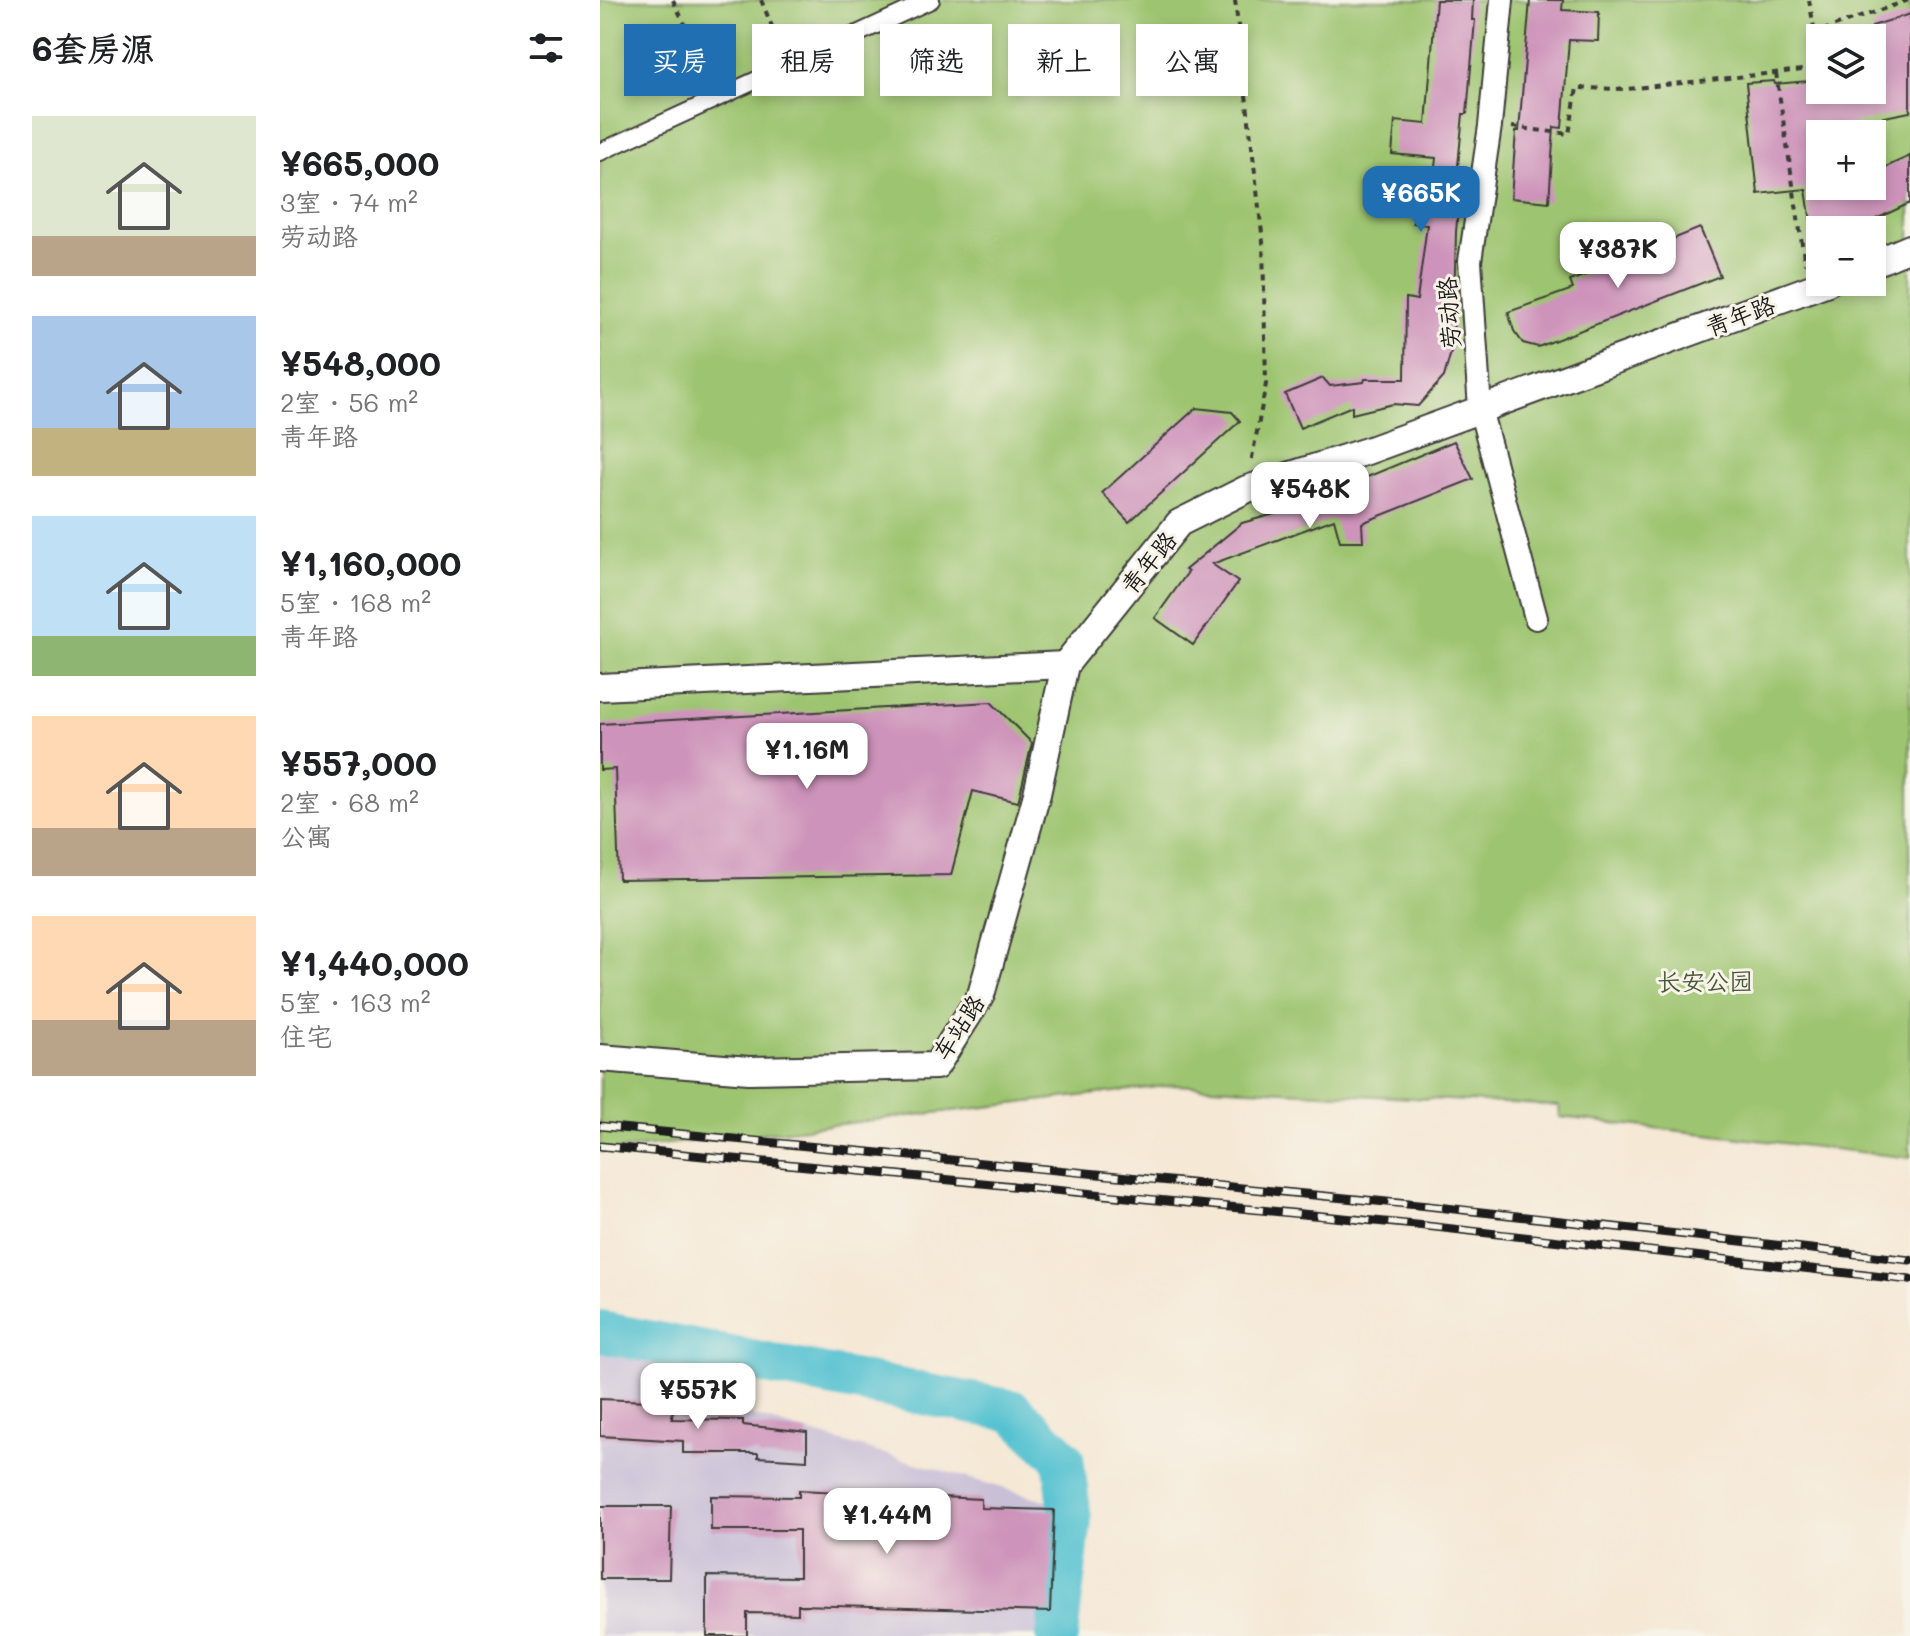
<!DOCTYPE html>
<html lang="zh">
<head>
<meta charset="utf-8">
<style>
  :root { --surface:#fff; --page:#f2f2f2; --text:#202124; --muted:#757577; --accent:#1f6fb2 }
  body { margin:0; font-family:Mali,"LXGW WenKai TC",sans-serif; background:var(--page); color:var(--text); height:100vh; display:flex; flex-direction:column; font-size:30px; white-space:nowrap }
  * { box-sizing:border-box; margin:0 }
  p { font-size:26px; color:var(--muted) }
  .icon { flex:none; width:44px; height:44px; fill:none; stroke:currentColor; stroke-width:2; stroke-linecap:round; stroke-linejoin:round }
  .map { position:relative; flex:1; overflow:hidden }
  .details { display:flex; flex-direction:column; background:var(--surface); width:600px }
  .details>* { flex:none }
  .guide { position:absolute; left:24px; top:24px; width:760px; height:72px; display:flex; gap:16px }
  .buttons { position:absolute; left:1206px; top:24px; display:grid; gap:16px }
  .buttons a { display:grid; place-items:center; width:80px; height:80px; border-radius:0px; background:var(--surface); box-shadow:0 4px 12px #0003; font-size:40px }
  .price { position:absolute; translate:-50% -68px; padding:0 18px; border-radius:16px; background:#fff; color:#222; font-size:26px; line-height:52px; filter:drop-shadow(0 2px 4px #0008) }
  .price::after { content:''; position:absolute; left:50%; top:48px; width:24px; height:18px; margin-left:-12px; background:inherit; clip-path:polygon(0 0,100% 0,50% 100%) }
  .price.current { background:var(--accent); color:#fff }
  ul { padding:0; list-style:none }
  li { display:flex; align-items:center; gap:24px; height:200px; padding:0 32px }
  li span { display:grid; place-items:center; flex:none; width:224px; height:160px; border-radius:0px; color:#555 }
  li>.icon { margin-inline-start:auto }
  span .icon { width:96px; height:96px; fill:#fffc; stroke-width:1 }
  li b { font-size:34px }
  h2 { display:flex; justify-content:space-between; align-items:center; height:96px; padding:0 32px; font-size:34px }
  .pill { padding:0 28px; border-radius:0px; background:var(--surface); box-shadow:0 4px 12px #0003; font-size:28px; line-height:72px }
  .pill.current { background:var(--accent); color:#fff }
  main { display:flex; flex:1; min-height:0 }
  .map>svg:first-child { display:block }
  .industrial { fill:#c9bfd7 }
  .green { fill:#9dc46f; stroke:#5c7046; stroke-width:2; fill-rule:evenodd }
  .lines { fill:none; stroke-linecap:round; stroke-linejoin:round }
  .river { stroke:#57c2d1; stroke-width:42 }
  .building { fill:#cd93ba }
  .pedestrian-casing { stroke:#3d3b38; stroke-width:20 }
  .minor-casing { stroke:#3d3b38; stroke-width:26 }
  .tertiary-casing { stroke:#3d3b38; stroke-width:30 }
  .path { stroke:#3d3b38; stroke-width:4; stroke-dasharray:6 6; stroke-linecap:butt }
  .pedestrian { stroke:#fff; stroke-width:16 }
  .minor { stroke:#fff; stroke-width:22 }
  .tertiary { stroke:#fff; stroke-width:26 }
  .rail-casing { stroke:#1c1c1c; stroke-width:9 }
  .rail { stroke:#f7f3e8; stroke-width:6; stroke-dasharray:18; stroke-linecap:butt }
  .labels { text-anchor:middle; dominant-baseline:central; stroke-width:6; stroke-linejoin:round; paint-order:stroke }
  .street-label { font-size:24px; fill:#1c1c1c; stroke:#f7f3e8 }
  .park-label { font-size:24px; fill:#495739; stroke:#f7f3e8 }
</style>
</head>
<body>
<main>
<section class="details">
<h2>6套房源<svg class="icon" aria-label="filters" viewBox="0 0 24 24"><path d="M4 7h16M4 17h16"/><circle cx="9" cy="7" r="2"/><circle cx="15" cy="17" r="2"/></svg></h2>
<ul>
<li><span style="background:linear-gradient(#dfe7d0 75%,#b9a48a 0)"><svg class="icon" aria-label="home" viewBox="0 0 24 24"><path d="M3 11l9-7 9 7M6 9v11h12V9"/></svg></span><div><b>¥665,000</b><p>3室 · 74 m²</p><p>劳动路</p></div></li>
<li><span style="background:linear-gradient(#a9c7e8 70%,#c2b280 0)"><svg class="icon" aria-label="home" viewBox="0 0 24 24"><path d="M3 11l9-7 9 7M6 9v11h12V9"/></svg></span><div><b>¥548,000</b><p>2室 · 56 m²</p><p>青年路</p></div></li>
<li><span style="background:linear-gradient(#bfe0f5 75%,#8fb573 0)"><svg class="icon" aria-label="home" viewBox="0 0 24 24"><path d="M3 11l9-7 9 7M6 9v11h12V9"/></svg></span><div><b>¥1,160,000</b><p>5室 · 168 m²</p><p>青年路</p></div></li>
<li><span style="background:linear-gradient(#ffd9b3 70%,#b9a48a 0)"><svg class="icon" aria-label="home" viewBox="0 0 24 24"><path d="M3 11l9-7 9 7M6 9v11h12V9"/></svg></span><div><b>¥557,000</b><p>2室 · 68 m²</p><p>公寓</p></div></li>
<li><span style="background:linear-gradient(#ffd9b3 65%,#b9a48a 0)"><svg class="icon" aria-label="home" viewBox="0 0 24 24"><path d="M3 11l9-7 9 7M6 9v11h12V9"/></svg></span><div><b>¥1,440,000</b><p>5室 · 163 m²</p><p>住宅</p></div></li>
</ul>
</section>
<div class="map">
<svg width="1310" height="1636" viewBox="0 0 1310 1636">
  <rect width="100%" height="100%" fill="#f7f3e8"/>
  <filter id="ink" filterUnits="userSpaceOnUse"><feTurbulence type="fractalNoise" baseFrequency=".0125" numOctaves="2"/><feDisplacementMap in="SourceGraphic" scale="16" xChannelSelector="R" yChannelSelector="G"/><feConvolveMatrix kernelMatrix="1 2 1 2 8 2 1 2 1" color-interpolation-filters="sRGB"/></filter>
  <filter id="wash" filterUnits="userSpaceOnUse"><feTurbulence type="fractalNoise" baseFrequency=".006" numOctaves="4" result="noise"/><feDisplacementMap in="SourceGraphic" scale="32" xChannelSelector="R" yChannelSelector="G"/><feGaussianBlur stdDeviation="1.8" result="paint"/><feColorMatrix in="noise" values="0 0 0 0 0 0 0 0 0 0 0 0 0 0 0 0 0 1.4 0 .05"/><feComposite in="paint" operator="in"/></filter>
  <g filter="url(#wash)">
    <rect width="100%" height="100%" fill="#f5e8d5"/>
    <path class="industrial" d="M0 1354 74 1361 128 1409 448 1501 445 1636H0Z"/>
    <path class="green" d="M0 0H1310V1158L960 1117 959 1106 575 1085 0 1152ZM1220 38H1272V90H1220ZM1220 134H1272V186H1220ZM1220 230H1272V282H1220Z"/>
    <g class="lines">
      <path class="river" d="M0 1332 413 1411 463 1458 471 1520 457 1636"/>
    </g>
    <g id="blocks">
      <g class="building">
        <path d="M836 0H873L872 20H875L867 114H863L855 197 859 198 856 232 853 345 844 377 818 406 793 404 752 414V406L700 428 685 394 723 378 730 386 764 382 765 379H805L806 298 817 300 827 225 813 223 816 193 832 195 836 158 792 154 795 121 826 124Z"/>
        <path d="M930 0H963L962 10 999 12 998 41 969 40 962 128 954 127 949 202 911 198 916 131H919Z"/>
        <path d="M1310 14V112L1234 127V134H1220V186H1272V173L1310 156V203L1253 230H1212L1206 189 1158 194 1146 83 1174 81 1175 84 1220 80V90H1272V26Z"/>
        <path d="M1100 228 1120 276 938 347 923 343 914 331 908 312 973 289 970 281Z"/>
        <path d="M596 408 632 412 640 421 529 522 502 493Z"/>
        <path d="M854 441 873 479 762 523 763 541H740L734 519 612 564 638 582 593 645 555 618 588 572 585 570 642 523 728 499 726 494Z"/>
        <path d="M391 702 432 743 421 790 418 802 373 791 351 875 19 880 15 769 0 770V724Z"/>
        <path d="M0 1399 73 1402 72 1419 143 1420V1425L207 1432V1460L158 1457V1453H83V1441L0 1436Z"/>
        <path d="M199 1490 381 1499V1508L454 1510 450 1612 198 1605V1614L147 1613V1636H107V1576L199 1577V1530H111V1496L199 1497Z"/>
        <path d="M0 1506H71L69 1579H0Z"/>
      </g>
    </g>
  </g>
  <g filter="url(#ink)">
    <use href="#blocks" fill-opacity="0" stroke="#3d3b38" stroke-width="2"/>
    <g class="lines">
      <g class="pedestrian-casing">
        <path id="pedestrian" d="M0 152 331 0"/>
      </g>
      <g class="minor-casing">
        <path id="minor" d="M902 0 890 126 870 261 880 409 936 618"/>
      </g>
      <g class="tertiary-casing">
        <g id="tertiary">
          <path d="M1272 264 1310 248"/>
          <path d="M0 687 465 665"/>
          <path d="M0 1058 149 1070 336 1066 381 995 437 794 465 665 579 523 647 489 767 451 1228 282"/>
        </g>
      </g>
      <g class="path">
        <path d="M73 0 112 80"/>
        <path d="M161 0 181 48"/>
        <path d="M635 0 663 242 666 384 651 463"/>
        <path d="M1209 0 1215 33"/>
        <path d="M1176 73 1205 264"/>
        <path d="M912 127 969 134 977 88 1027 89 1211 69 1215 33 1309 0"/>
      </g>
      <use href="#pedestrian" class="pedestrian"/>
      <use href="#minor" class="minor"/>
      <use href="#tertiary" class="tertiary"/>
      <g class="rail-casing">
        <g id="rail">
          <path d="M0 1126 828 1206 1310 1260"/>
          <path d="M0 1146 826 1226 1310 1280"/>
        </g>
      </g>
      <use href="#rail" class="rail"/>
    </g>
  </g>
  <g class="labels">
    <g class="street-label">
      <text transform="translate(848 313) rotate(-94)">劳动路</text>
      <text transform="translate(1140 315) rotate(-20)">青年路</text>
      <text transform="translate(548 562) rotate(-51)">青年路</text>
      <text transform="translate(358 1027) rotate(-57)">车站路</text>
    </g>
    <g class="park-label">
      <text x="1105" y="980">长安公园</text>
    </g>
  </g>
</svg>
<div class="buttons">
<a><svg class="icon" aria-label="layers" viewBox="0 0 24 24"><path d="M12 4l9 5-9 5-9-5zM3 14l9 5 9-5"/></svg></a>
<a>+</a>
<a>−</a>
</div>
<b class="price current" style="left:821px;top:234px">¥665K</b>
<b class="price" style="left:1018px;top:290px">¥387K</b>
<b class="price" style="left:710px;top:530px">¥548K</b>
<b class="price" style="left:207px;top:791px">¥1.16M</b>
<b class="price" style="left:98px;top:1431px">¥557K</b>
<b class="price" style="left:287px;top:1556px">¥1.44M</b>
<div class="guide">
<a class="pill current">买房</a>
<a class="pill">租房</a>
<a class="pill">筛选</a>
<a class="pill">新上</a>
<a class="pill">公寓</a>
</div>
</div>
</main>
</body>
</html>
